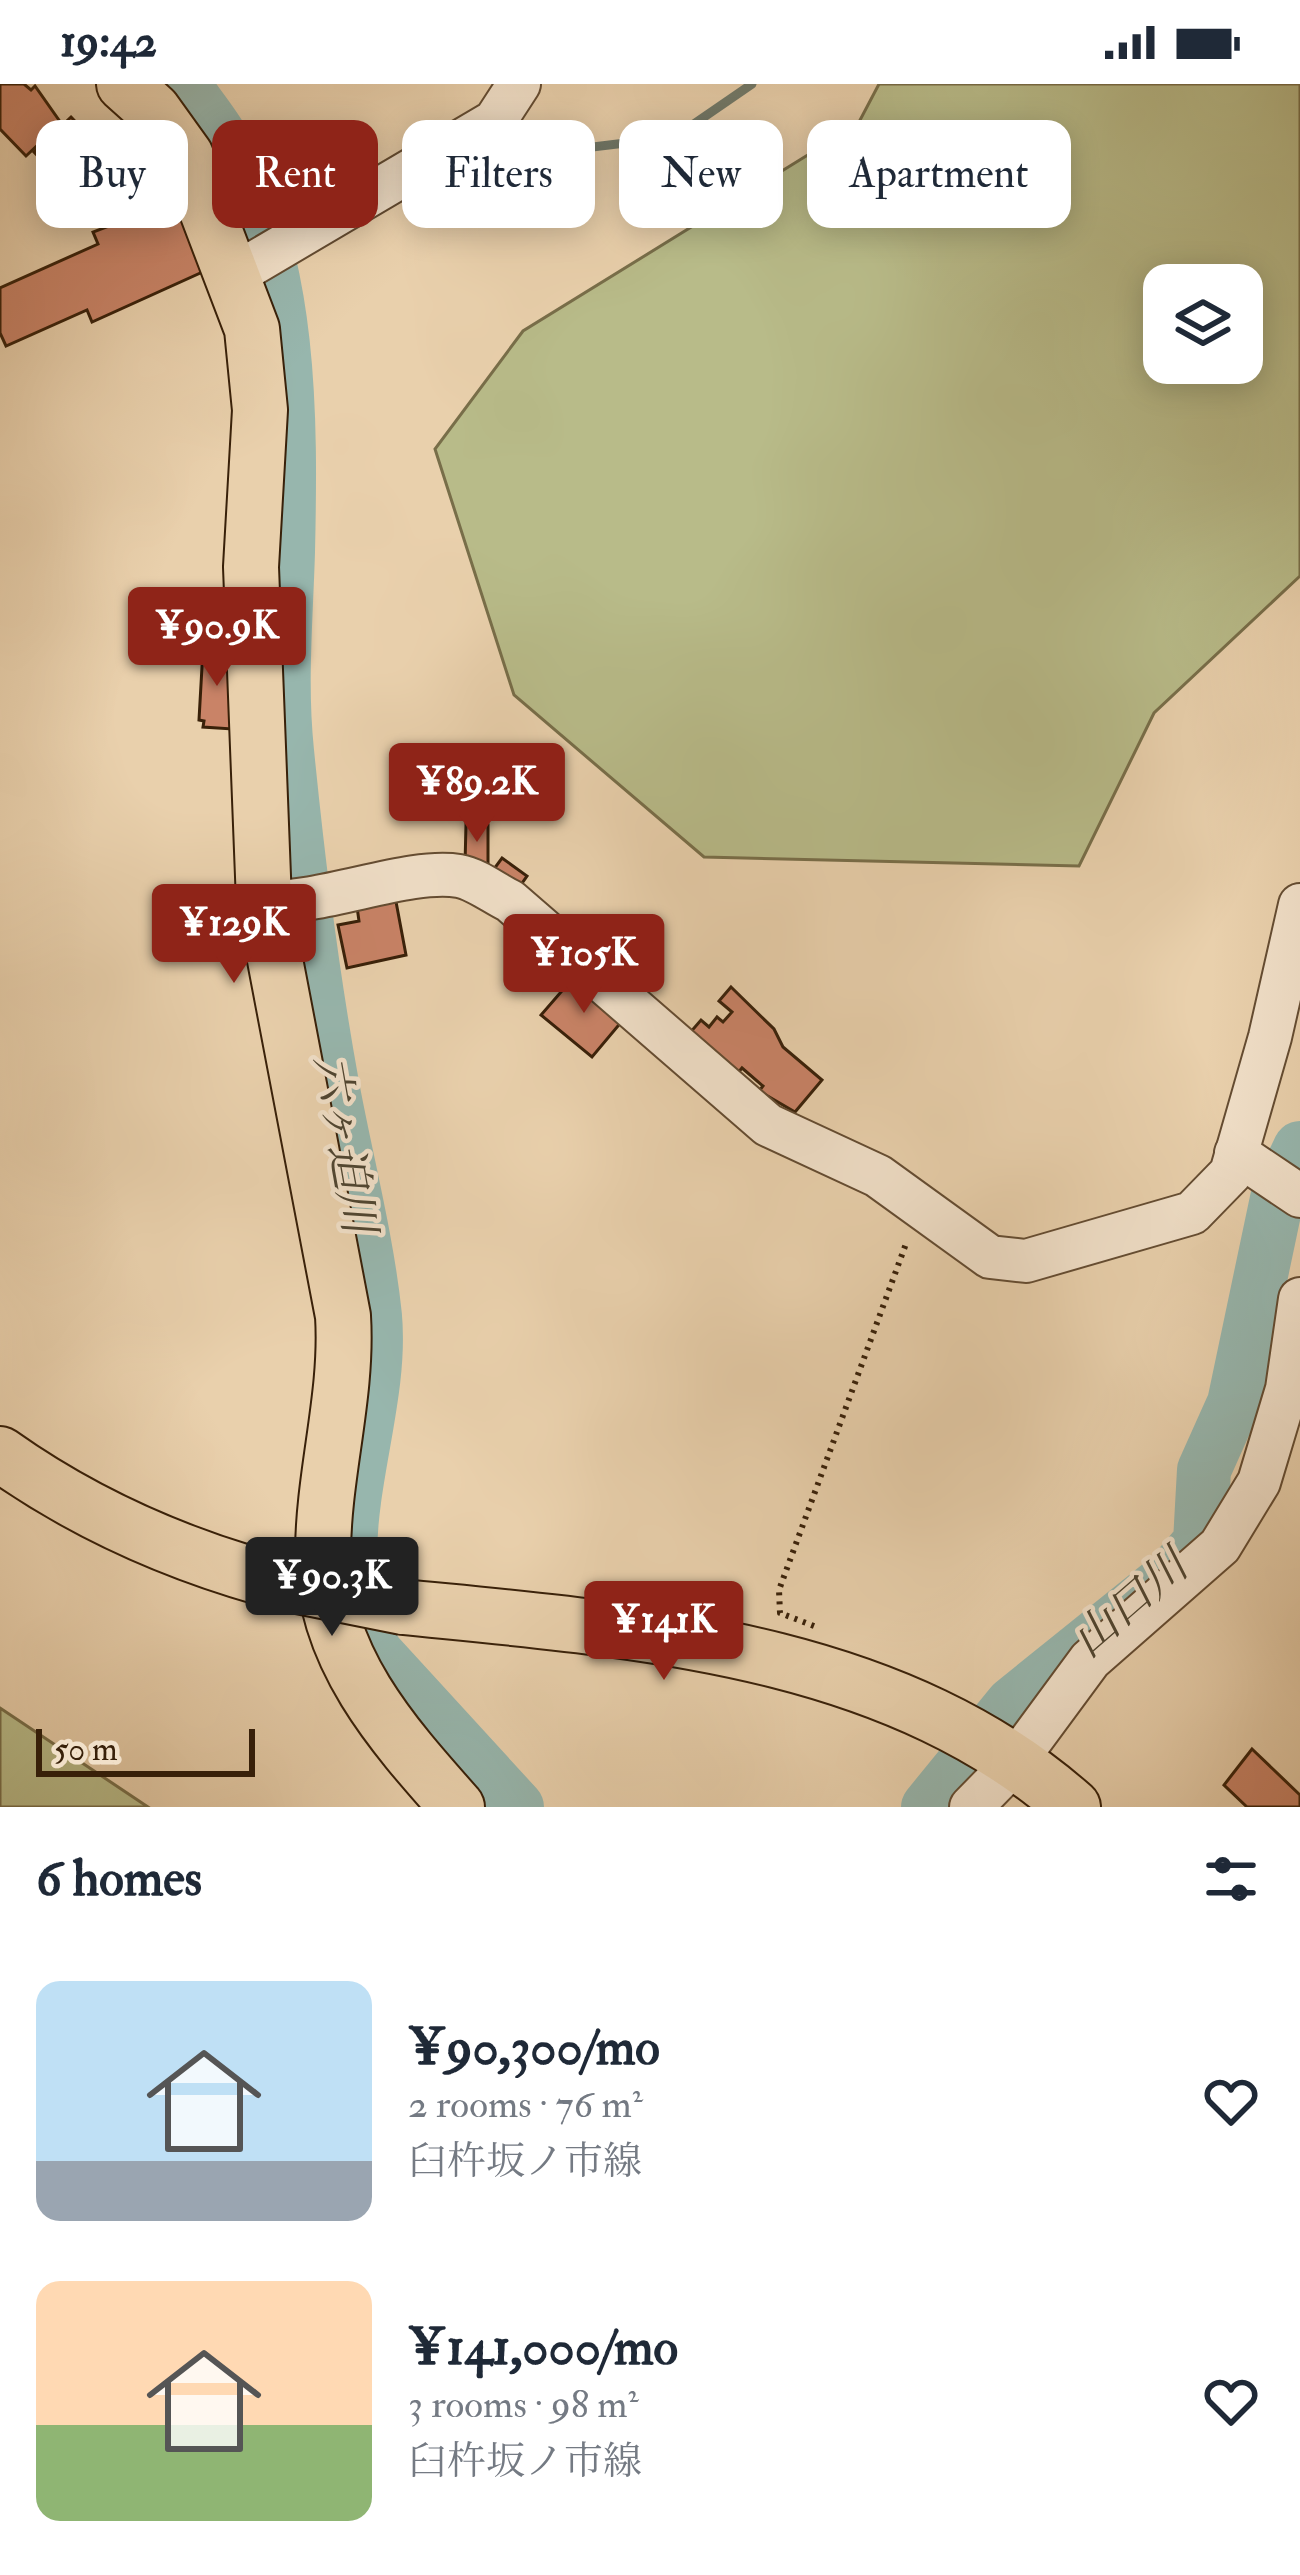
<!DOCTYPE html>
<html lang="en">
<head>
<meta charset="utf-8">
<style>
  :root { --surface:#fff; --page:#f6f6f7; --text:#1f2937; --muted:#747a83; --accent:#8f2418 }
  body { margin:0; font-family:"IM FELL Double Pica","Noto Serif JP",serif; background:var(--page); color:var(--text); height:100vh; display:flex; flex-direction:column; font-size:45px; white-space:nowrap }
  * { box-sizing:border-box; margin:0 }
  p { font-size:39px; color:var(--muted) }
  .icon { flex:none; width:66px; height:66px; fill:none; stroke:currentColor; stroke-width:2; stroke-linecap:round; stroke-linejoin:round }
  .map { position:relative; height:1723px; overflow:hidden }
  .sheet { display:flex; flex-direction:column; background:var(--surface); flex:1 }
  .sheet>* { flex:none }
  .hud { position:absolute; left:36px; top:36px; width:1230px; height:108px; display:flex; gap:24px }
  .buttons { position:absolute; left:1143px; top:180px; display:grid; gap:24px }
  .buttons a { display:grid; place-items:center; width:120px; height:120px; border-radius:24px; background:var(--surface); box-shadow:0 6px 30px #0003; font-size:60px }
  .scale { position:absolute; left:36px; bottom:30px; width:219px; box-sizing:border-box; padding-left:12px; border:6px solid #382009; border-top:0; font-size:33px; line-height:42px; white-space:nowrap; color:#382009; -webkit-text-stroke:9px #f1e0c9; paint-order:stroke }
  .price { position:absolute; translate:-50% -102px; padding:0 27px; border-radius:12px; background:var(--accent); color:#fff; font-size:39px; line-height:78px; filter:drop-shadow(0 3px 6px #0008) }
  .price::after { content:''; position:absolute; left:50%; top:72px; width:36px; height:27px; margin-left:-18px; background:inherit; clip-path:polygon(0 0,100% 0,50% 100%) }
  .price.current { background:#222; color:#fff }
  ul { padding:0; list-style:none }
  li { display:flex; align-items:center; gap:36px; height:300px; padding:0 36px }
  li span { display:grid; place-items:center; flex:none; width:336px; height:240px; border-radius:24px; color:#555 }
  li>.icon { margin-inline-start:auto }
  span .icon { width:144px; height:144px; fill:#fffc; stroke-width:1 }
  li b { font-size:51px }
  h2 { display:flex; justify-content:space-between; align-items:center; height:144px; padding:0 36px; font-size:51px }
  .tag { padding:0 42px; border-radius:24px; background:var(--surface); box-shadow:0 6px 30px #0003; font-size:42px; line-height:108px }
  .tag.current { background:var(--accent); color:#fff }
  .status { display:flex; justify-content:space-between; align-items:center; height:84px; padding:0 60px; background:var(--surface); direction:ltr }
  .status svg { height:33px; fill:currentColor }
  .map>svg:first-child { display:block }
  .green { fill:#b8bb89; stroke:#786e49; stroke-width:3; fill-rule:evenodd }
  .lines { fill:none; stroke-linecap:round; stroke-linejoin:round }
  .stream { stroke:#717a6b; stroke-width:9 }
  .river { stroke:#97b6ad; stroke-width:54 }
  .building { fill:#c98367; stroke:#382009; stroke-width:3 }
  .minor-casing { stroke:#644c32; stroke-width:46 }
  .major-casing { stroke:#382009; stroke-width:58 }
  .path { stroke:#382009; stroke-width:6; stroke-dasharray:3 6; stroke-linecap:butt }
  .minor { stroke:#f1e0c9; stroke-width:42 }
  .major { stroke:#e9d0ac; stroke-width:54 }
  .major-bridge-casing { stroke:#382009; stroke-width:58; stroke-linecap:butt }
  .major-bridge { stroke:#e9d0ac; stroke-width:54 }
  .labels { text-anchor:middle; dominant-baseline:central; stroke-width:9; stroke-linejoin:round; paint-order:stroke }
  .water-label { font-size:45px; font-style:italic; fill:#504632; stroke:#f1e0c9 }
</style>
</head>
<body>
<div class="status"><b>19:42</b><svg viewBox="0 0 49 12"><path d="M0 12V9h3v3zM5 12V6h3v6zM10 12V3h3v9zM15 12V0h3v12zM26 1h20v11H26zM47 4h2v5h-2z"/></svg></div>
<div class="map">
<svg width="1300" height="1723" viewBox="0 0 1300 1723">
  <rect width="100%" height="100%" fill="#e9d0ac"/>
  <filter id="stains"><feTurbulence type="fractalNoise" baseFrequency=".00167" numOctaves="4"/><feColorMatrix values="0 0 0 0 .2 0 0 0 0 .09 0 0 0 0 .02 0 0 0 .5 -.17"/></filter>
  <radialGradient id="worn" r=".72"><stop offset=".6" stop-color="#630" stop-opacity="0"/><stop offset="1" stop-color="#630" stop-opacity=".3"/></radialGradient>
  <g class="green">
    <path d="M879 0H1300V492L1154 629 1079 782 704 773 514 611 435 365 523 247 858 40ZM1242 201V279H1164V201Z"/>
    <path d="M0 1624 148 1723H0Z"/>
  </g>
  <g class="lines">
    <path class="stream" d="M460 79 675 53 752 0"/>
    <g class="river">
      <path d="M183 0C197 20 213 39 225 60 292 179 291 335 288 468 286 535 280 600 287 667 298 779 312 890 332 1000 346 1076 367 1155 375 1232 385 1342 313 1470 377 1570L517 1723"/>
      <path d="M928 1723 1012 1620 1171 1492 1200 1458 1204 1386 1234 1319 1278 1110 1300 1064"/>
    </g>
  </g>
  <g class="building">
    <path d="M0 0H24L31 6 35 2 61 39 26 72 0 45Z"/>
    <path d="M71 33 90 53 53 88 34 68Z"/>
    <path d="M177 116 209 185 92 238 87 226 6 262 0 249V204L98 160 93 148Z"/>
    <path d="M208 524 233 526 230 565 204 563Z"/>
    <path d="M203 565 232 567V645L203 643 204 637 199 636Z"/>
    <path d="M466 740 488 741V781H465Z"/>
    <path d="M502 774 527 792 515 809 491 789Z"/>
    <path d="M394 807 406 871 347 884 338 841 359 837 356 816Z"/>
    <path d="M574 893 628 930 592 973 541 931Z"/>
    <path d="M731 903 774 945 783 963 822 996 795 1028 759 1007 763 1002 742 984 737 990 688 951 701 936 709 943 717 933 723 938 732 928 719 917Z"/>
    <path d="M1252 1665 1300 1711V1723H1247L1224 1701Z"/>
  </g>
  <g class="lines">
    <g class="minor-casing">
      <g id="minor">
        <path d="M232 192 495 37 519 0"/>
        <path d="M264 818C326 820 407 784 459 792 476 795 495 810 510 817L768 1041 878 1092 990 1173 1026 1177 1192 1129 1231 1089 1270 953 1300 821"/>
        <path d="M1236 1069 1300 1112"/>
        <path d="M971 1723 1014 1679 1090 1576 1220 1462 1259 1398 1287 1305 1300 1215"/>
      </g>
    </g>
    <g class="major-casing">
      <g id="major">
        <path d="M124 0 153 26 186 72 252 245 260 326 251 483 264 818 343 1232C348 1312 323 1390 323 1470 323 1573 393 1651 457 1723"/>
        <path d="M0 1370C86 1431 177 1471 278 1498"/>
        <path d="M403 1523C632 1546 891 1562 1073 1723"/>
      </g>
    </g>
    <path class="path" d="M814 1542 780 1529 779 1506 907 1157"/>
    <use href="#minor" class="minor"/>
    <use href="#major" class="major"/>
    <g class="major-bridge-casing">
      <path id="major-bridge" d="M278 1498 403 1523"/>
    </g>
    <use href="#major-bridge" class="major-bridge"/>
  </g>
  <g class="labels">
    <g class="water-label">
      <text transform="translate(344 1060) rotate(80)">六ヶ迫川</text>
      <text transform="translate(1130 1520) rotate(-41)">山口川</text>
    </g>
  </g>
  <rect width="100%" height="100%" filter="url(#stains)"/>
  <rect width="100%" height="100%" fill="url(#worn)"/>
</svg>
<div class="buttons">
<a><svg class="icon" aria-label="layers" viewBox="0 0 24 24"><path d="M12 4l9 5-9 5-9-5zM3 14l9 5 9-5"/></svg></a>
</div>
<div class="scale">50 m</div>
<b class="price" style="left:217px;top:605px">¥90.9K</b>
<b class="price" style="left:477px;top:761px">¥89.2K</b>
<b class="price" style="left:234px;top:902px">¥129K</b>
<b class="price" style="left:584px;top:932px">¥105K</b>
<b class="price current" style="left:332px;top:1555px">¥90.3K</b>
<b class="price" style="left:664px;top:1599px">¥141K</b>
<div class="hud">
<a class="tag">Buy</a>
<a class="tag current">Rent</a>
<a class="tag">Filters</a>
<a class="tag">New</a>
<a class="tag">Apartment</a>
</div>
</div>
<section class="sheet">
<h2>6 homes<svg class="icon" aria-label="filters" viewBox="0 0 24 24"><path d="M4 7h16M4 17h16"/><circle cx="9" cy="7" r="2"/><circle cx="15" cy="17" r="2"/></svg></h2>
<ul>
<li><span style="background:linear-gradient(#bfe0f5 75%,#9aa5b1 0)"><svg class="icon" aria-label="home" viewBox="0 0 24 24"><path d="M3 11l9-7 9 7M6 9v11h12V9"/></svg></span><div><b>¥90,300/mo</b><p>2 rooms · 76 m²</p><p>臼杵坂ノ市線</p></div><svg class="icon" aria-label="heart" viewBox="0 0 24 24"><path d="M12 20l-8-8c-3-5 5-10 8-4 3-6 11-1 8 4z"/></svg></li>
<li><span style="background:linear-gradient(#ffd9b3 60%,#8fb573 0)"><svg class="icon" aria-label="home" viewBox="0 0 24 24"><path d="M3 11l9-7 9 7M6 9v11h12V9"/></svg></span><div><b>¥141,000/mo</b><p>3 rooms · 98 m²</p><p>臼杵坂ノ市線</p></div><svg class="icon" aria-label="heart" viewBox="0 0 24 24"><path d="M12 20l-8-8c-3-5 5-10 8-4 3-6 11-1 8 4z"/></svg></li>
</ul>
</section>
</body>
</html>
